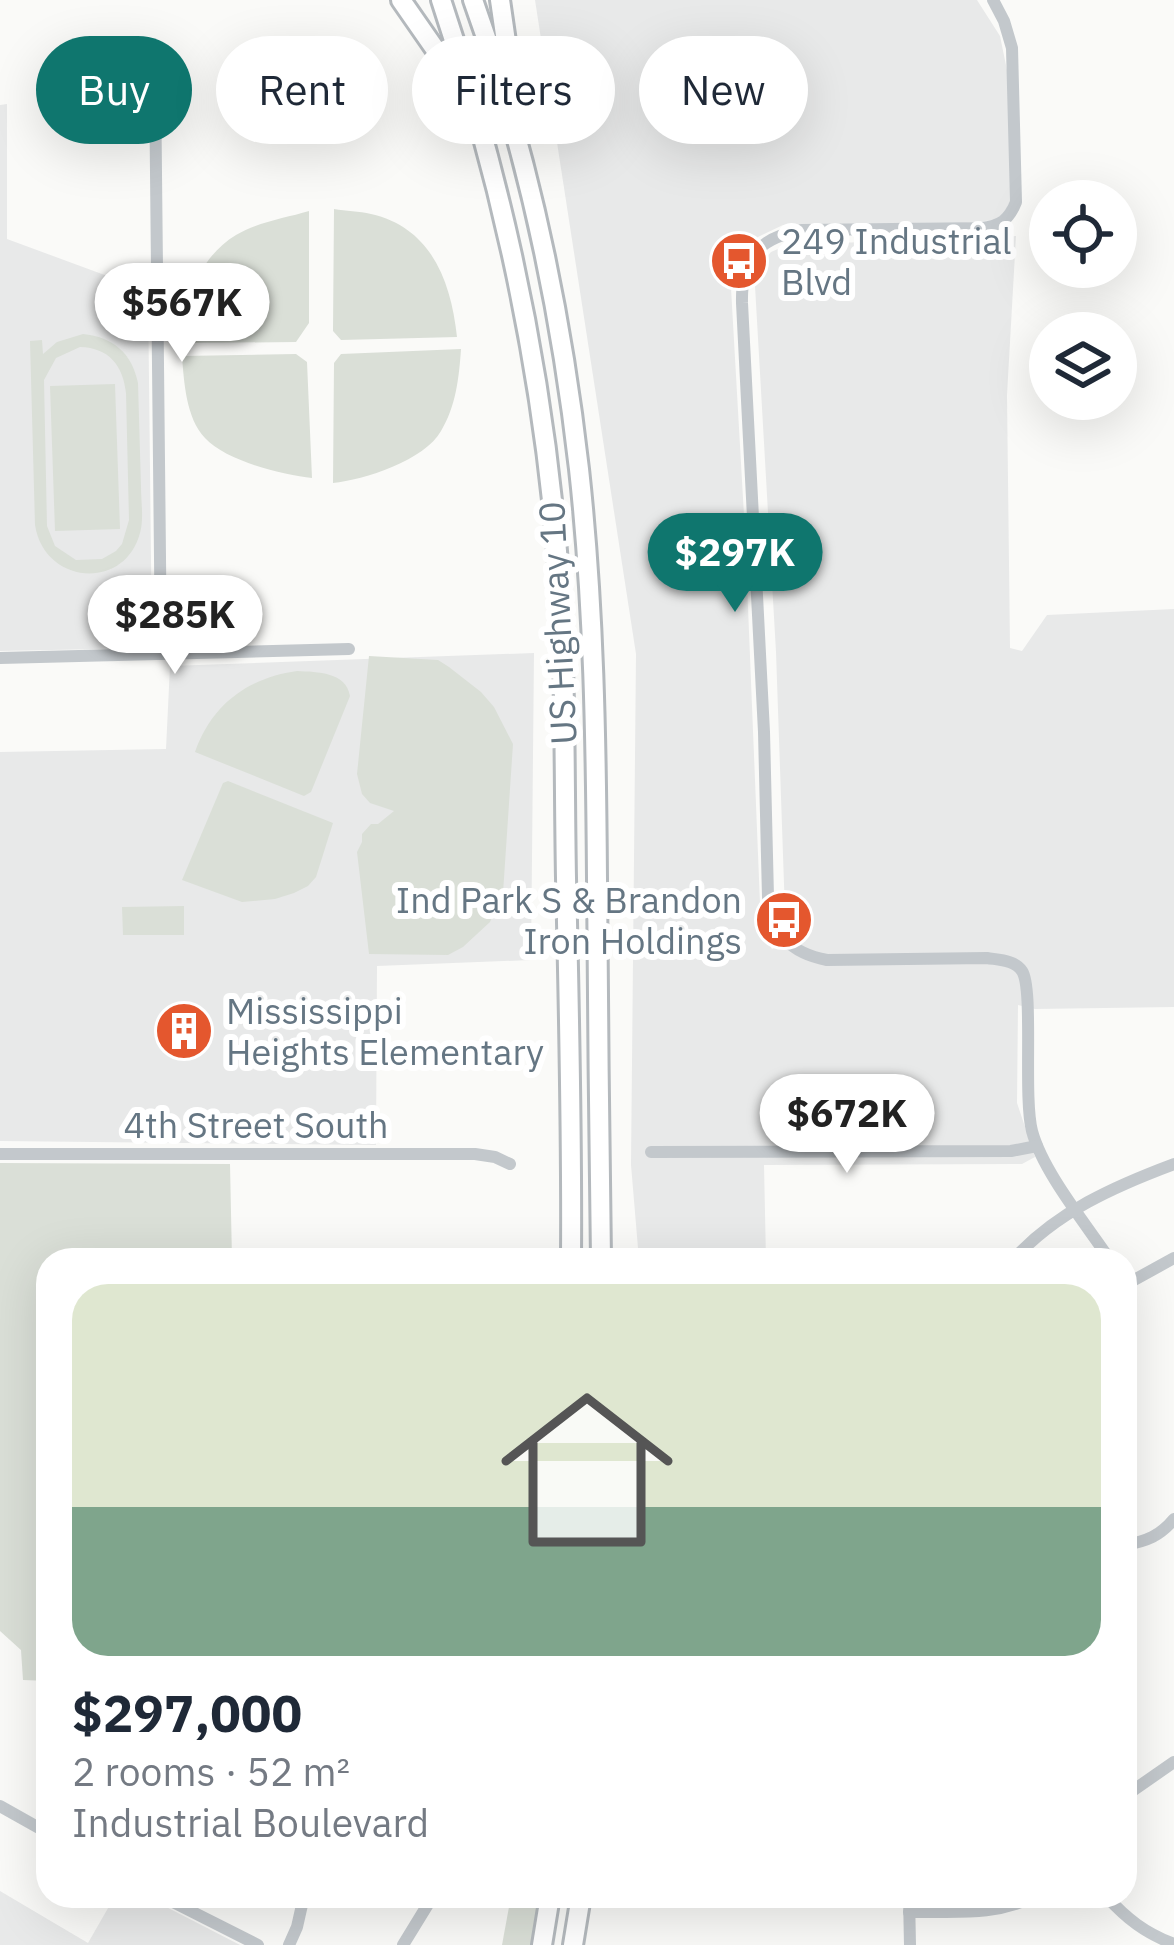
<!DOCTYPE html>
<html lang="en">
<head>
<meta charset="utf-8">
<style>
  :root { --surface:#fff; --page:#f2f2f3; --text:#1f2937; --muted:#747a83; --accent:#0f766e }
  body { margin:0; font-family:"IBM Plex Sans",sans-serif; background:var(--page); color:var(--text); height:100vh; display:flex; flex-direction:column; font-size:45px; white-space:nowrap }
  * { box-sizing:border-box; margin:0 }
  p { font-size:39px; color:var(--muted) }
  .icon { flex:none; width:66px; height:66px; fill:none; stroke:currentColor; stroke-width:2; stroke-linecap:round; stroke-linejoin:round }
  .map { position:relative; flex:1; overflow:hidden }
  .panel { position:absolute; left:36px; top:1248px; width:1101px; height:660px; display:flex; flex-direction:column; background:var(--surface); border-radius:36px; box-shadow:0 12px 48px #0002 }
  .panel>* { flex:none }
  .top-card { position:absolute; left:36px; top:36px; width:1104px; height:108px; display:flex; gap:24px }
  .buttons { position:absolute; left:1029px; top:180px; display:grid; gap:24px }
  .buttons a { display:grid; place-items:center; width:108px; height:108px; border-radius:50%; background:var(--surface); box-shadow:0 12px 48px #0002; font-size:60px }
  .price { position:absolute; translate:-50% -102px; padding:0 27px; border-radius:42px; background:#fff; color:#222; font-size:39px; line-height:78px; filter:drop-shadow(0 3px 6px #0008) }
  .price::after { content:''; position:absolute; left:50%; top:72px; width:36px; height:27px; margin-left:-18px; background:inherit; clip-path:polygon(0 0,100% 0,50% 100%) }
  .price.selected { background:var(--accent); color:#fff }
  ul { padding:0; list-style:none }
  li { display:grid; align-content:center; gap:24px; height:636px; padding:0 36px }
  li span { display:grid; place-items:center; height:372px; border-radius:36px; color:#555 }
  li>.icon { margin-inline-start:auto }
  span .icon { width:216px; height:216px; fill:#fffc; stroke-width:1 }
  li b { font-size:51px }
  .chip { padding:0 42px; border-radius:54px; background:var(--surface); box-shadow:0 12px 48px #0002; font-size:42px; line-height:108px }
  .chip.selected { background:var(--accent); color:#fff }
  .map>svg:first-child { display:block }
  .built { fill:#e8e9e9 }
  .green { fill:#dadfd7; fill-rule:evenodd }
  .lines { fill:none; stroke-linecap:round; stroke-linejoin:round }
  .highway-casing { stroke:#b4b9bd; stroke-width:24 }
  .minor { stroke:#c3c8cc; stroke-width:12 }
  .highway { stroke:#fff; stroke-width:18 }
  .labels { text-anchor:middle; dominant-baseline:central; stroke-width:12; stroke-linejoin:round; paint-order:stroke }
  .poi-label { font-size:36px; fill:#657683; stroke:#fff; text-anchor:start }
  .street-label { font-size:36px; fill:#657683; stroke:#fff }
</style>
</head>
<body>
<div class="map">
<svg width="1174" height="1945" viewBox="0 0 1174 1945">
  <rect width="100%" height="100%" fill="#fafaf8"/>
  <g class="built">
    <path d="M535 0H977L1000 36 1009 80 1011 199 1005 212 995 220 975 222 783 225 758 237 739 256 731 288 745 533 761 928 772 949 799 934 785 913 776 652 755 286 758 267 771 252 787 245 1016 236 1007 395 1010 648 1022 651 1047 615 1174 609V1007L1035 1009 1018 1005 1017 1103 1035 1157 1022 1164 764 1165 766 1260H639L631 1165 636 654Z"/>
    <path d="M7 104V239L148 291 152 648 0 651V105Z"/>
    <path d="M534 653 531 960 377 966 376 1145 0 1141V752L166 749 170 666Z"/>
    <path d="M0 1891 88 1943 115 1896H145L240 1945H0Z"/>
  </g>
  <g class="green">
    <path d="M334 209C346 211 359 211 371 214 432 228 451 282 457 337L341 340 333 331Z"/>
    <path d="M309 211V323L296 342 184 343C185 301 198 258 236 235 257 222 286 218 309 211Z"/>
    <path d="M83 334C113 337 132 353 138 383 139 418 140 452 141 487 141 502 144 519 140 533 124 592 44 584 35 525L30 341 42 340 43 354 57 342ZM80 347C109 348 123 365 126 393L129 520 122 544 116 551 102 559 76 560 55 546 47 526 44 380 56 358Z"/>
    <path d="M461 349C459 378 456 406 441 431 425 460 364 480 333 483L334 363 341 354Z"/>
    <path d="M296 354 307 362 312 478C283 475 226 461 205 438 186 418 184 382 182 356Z"/>
    <path d="M115 384 120 529 55 531 50 386Z"/>
    <path d="M369 656 438 660 449 667 481 692 494 707 513 744 503 893 490 922 463 947 448 955 369 954 357 852 362 842V834L371 824H378L394 811 370 803 362 794 357 774Z"/>
    <path d="M297 671C318 672 346 672 350 696L311 792 304 796 195 752C212 704 248 678 297 671Z"/>
    <path d="M228 781 333 823 316 877 308 886 294 893 275 899 242 902 182 880 223 783Z"/>
    <path d="M184 906V935H123L122 907Z"/>
    <path d="M0 1163 230 1164 232 1260H48V1681L23 1680 21 1650 0 1631Z"/>
    <path d="M511 1896H540L531 1945H502Z"/>
  </g>
  <g class="lines">
    <g class="highway-casing">
      <g id="highway">
        <path d="M401 0 442 59 468 121"/>
        <path d="M441 0C501 178 541 363 557 551 566 659 564 769 566 878 569 1005 572 1133 571 1260"/>
        <path d="M473 0C527 150 561 311 579 469 594 605 596 742 597 878 598 1005 599 1133 601 1260"/>
        <path d="M500 0 515 104"/>
        <path d="M542 1945 550 1896"/>
        <path d="M573 1945 581 1896"/>
      </g>
    </g>
    <g class="minor">
      <path d="M993 0 1004 21 1012 48 1016 202C1009 220 1000 226 981 228L802 230C758 238 741 258 742 303L764 732 768 897C773 934 790 953 827 960L987 958C999 960 1015 960 1022 971 1034 989 1023 1096 1032 1131 1043 1172 1086 1224 1110 1260"/>
      <path d="M155 76 161 654"/>
      <path d="M0 658 349 649"/>
      <path d="M651 1152 1011 1151 1037 1146"/>
      <path d="M0 1154H475L495 1157 510 1164"/>
      <path d="M1013 1260C1056 1212 1115 1186 1174 1164"/>
      <path d="M1125 1285 1174 1258"/>
      <path d="M1125 1545C1147 1541 1160 1536 1174 1519"/>
      <path d="M1125 1796 1174 1762"/>
      <path d="M0 1806 48 1833"/>
      <path d="M161 1896 258 1945"/>
      <path d="M909 1896 910 1945"/>
      <path d="M1106 1896C1127 1919 1145 1933 1174 1944"/>
      <path d="M909 1912C954 1911 994 1917 1035 1896"/>
      <path d="M289 1945 297 1927 304 1896"/>
      <path d="M403 1945 433 1896"/>
    </g>
    <use href="#highway" class="highway"/>
  </g>
  <defs>
    <g id="bus-disc" transform="scale(3)"><circle r="9.5" fill="#e4572e" stroke="#fff"/><path d="M-5-6H5V4H4V6H2V4H-2V6H-4V4H-5ZM-3.5-4V0h7V-4ZM-3.5 1.2v1.5H-2V1.2ZM2 1.2v1.5H3.5V1.2Z" fill="#fff"/></g>
    <g id="building-disc" transform="scale(3)"><circle r="9.5" fill="#e4572e" stroke="#fff"/><path d="M-4-6H4V6H1V3H-1V6H-4ZM-2.5-4.3h1.7v1.8h-1.7ZM.8-4.3h1.7v1.8H.8ZM-2.5-1h1.7V.8h-1.7ZM.8-1h1.7V.8H.8Z" fill="#fff"/></g>
  </defs>
  <g fill-rule="evenodd">
    <use href="#bus-disc" x="739" y="261"/>
    <use href="#bus-disc" x="784" y="920"/>
    <use href="#building-disc" x="184" y="1031"/>
  </g>
  <g class="labels">
    <g class="poi-label">
      <text x="781" y="240">249 Industrial<tspan x="781" dy="41">Blvd</tspan></text>
      <text x="742" y="899" text-anchor="end">Ind Park S &amp; Brandon<tspan x="742" dy="41">Iron Holdings</tspan></text>
      <text x="226" y="1010">Mississippi<tspan x="226" dy="41">Heights Elementary</tspan></text>
    </g>
    <g class="street-label">
      <text transform="translate(557 623) rotate(-93)">US Highway 10</text>
      <text x="256" y="1124">4th Street South</text>
    </g>
  </g>
</svg>
<div class="buttons">
<a><svg class="icon" aria-label="locate" viewBox="0 0 24 24"><circle cx="12" cy="12" r="6"/><path d="M12 2v4M12 18v4M2 12h4M18 12h4"/></svg></a>
<a><svg class="icon" aria-label="layers" viewBox="0 0 24 24"><path d="M12 4l9 5-9 5-9-5zM3 14l9 5 9-5"/></svg></a>
</div>
<b class="price" style="left:182px;top:365px">$567K</b>
<b class="price selected" style="left:735px;top:615px">$297K</b>
<b class="price" style="left:175px;top:677px">$285K</b>
<b class="price" style="left:847px;top:1176px">$672K</b>
<div class="top-card">
<a class="chip selected">Buy</a>
<a class="chip">Rent</a>
<a class="chip">Filters</a>
<a class="chip">New</a>
</div>
<section class="panel">
<ul>
<li><span style="background:linear-gradient(#dfe7d0 60%,#7fa58c 0)"><svg class="icon" aria-label="home" viewBox="0 0 24 24"><path d="M3 11l9-7 9 7M6 9v11h12V9"/></svg></span><div><b>$297,000</b><p>2 rooms · 52 m²</p><p>Industrial Boulevard</p></div></li>
</ul>
</section>
</div>
</body>
</html>
